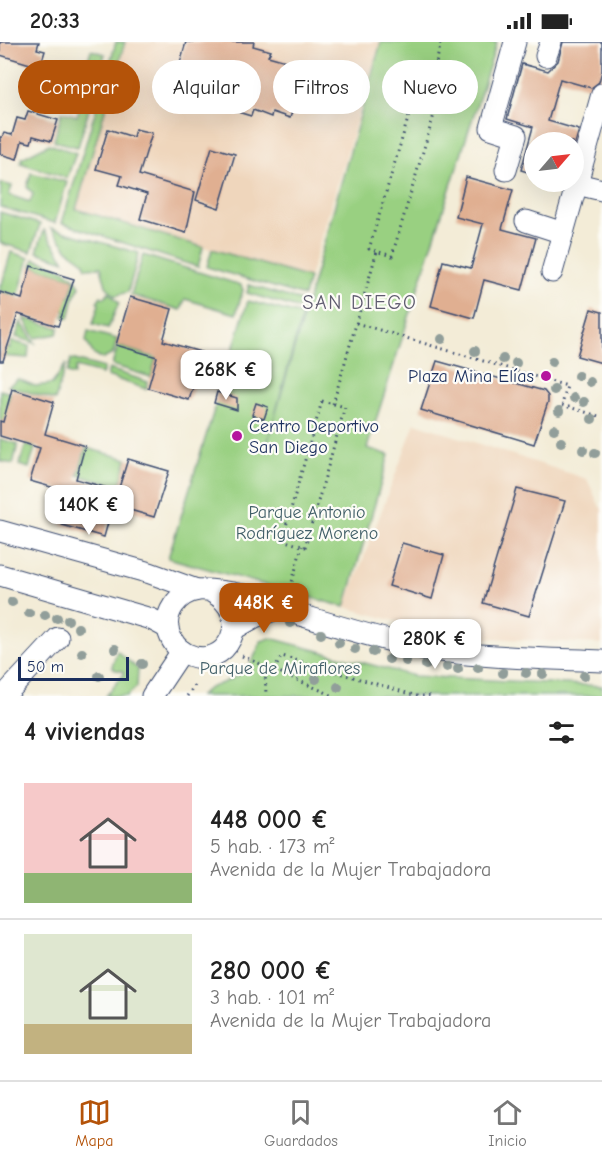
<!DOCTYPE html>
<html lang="es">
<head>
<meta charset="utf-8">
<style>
  :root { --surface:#fff; --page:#f2f2f2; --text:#222; --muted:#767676; --line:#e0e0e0; --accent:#b45309 }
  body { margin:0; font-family:"Comic Neue",sans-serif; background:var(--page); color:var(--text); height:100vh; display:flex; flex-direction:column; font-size:22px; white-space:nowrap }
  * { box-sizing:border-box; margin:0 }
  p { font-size:20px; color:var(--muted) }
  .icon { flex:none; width:33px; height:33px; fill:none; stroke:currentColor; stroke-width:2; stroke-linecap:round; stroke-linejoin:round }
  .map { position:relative; height:654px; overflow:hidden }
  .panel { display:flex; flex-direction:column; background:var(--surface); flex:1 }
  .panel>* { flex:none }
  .banner { position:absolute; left:18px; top:18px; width:567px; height:54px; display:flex; gap:12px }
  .needle { width:39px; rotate:62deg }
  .buttons { position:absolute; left:524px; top:90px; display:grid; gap:12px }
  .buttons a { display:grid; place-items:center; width:60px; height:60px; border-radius:50%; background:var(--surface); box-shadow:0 6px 24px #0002; font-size:30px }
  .scale { position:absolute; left:18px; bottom:15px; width:111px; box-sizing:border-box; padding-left:6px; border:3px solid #1b2f5e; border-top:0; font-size:16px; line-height:21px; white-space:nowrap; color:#1b2f5e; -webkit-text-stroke:4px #fdfcf7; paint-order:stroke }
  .price { position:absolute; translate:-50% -51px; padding:0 14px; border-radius:12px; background:#fff; color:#222; font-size:20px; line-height:39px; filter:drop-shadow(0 2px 3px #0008) }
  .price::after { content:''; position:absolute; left:50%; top:36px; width:18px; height:14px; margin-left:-9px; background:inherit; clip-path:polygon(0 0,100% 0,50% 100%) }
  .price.active { background:var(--accent); color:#fff }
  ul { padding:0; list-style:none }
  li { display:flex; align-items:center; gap:18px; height:150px; padding:0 24px }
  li+li { border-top:2px solid var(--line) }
  li span { display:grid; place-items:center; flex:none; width:168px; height:120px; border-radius:0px; color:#555 }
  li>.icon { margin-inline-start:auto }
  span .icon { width:72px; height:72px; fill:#fffc; stroke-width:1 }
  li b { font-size:26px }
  h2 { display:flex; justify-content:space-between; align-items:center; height:72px; padding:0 24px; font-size:26px }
  .chip { padding:0 21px; border-radius:27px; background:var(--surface); box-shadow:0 6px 24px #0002; font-size:21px; line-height:54px }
  .chip.active { background:var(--accent); color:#fff }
  .status { display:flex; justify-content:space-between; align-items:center; height:42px; padding:0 30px; background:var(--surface); direction:ltr }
  .status svg { height:16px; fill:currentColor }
  .menu { display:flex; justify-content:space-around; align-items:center; height:84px; border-top:2px solid var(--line); background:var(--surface); font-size:16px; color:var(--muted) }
  .menu a { display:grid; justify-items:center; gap:3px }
  .menu .active { color:var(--accent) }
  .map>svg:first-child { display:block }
  .built { fill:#efd6bc }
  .green { fill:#99d081; stroke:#5a8070; stroke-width:1.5 }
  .building { fill:#e0af91 }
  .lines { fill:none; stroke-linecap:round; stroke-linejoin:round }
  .minor-casing { stroke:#3b4b70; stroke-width:23 }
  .path { stroke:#3b4b70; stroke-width:3; stroke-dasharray:1.5 4.5; stroke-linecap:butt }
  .minor { stroke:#fff; stroke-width:21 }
  .tree { fill:#919e9a }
  .poi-dot { fill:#b5179e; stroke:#fdfcf7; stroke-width:2 }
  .labels { text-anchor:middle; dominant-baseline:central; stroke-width:4.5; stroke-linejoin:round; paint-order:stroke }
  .poi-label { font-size:18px; fill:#1b2f5e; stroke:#fdfcf7; text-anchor:end }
  .park-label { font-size:18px; fill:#415f68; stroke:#fdfcf7 }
  .neighbourhood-label { font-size:20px; letter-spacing:1.5px; fill:#605c70; stroke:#fdfcf7 }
</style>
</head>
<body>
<div class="status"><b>20:33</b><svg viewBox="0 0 49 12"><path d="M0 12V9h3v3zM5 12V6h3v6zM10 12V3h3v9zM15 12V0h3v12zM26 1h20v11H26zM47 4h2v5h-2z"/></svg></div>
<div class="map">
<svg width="602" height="654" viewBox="0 0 602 654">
  <rect width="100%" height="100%" fill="#fdfcf7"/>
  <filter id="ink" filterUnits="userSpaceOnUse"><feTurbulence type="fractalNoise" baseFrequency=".0167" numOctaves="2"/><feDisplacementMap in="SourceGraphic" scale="12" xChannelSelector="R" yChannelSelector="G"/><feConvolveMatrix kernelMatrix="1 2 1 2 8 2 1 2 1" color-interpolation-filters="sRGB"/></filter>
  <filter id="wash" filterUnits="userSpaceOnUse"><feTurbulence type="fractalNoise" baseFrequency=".008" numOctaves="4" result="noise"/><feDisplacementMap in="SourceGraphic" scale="24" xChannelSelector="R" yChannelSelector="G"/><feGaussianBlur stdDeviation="1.35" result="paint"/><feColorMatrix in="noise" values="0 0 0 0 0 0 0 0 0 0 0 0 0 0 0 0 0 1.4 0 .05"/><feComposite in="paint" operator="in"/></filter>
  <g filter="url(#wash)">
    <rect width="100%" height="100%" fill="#f3ecd7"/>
    <g class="built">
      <path d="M126 0H380L309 236 75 167Z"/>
      <path d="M415 381 587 437 600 465 602 466V602L448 594 345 565Z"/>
    </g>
    <g class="green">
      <path d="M116 0H125L76 167 203 205 198 225 62 181Z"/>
      <path d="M381 0H497L367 406 389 413 345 565 168 516 248 259 302 273 266 406Z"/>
      <path d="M91 8 105 12 78 105 54 99 62 70 77 74 86 43 81 41Z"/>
      <path d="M49 102 76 111 67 136 21 121 22 116Z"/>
      <path d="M31 131 67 140 55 181 0 165 1 141 12 144 9 153 30 160 33 152 27 145Z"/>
      <path d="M0 170 40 182 31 210 0 201Z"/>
      <path d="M51 186 139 211 128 250 115 254 106 244 101 225 86 226 83 219 69 209Z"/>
      <path d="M44 188 65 219 37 210Z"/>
      <path d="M212 207 309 236 304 254 207 225Z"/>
      <path d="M11 210 29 216 18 254 0 249V242H2Z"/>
      <path d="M143 213 241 243 243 248 236 272 185 257 181 268 131 253Z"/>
      <path d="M34 217C52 222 71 227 80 244L74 255 69 276 64 275 65 269 55 266 59 253 70 255 74 237 32 224Z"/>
      <path d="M249 243 305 260 303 268 247 251Z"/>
      <path d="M109 250 119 261 108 286 93 282 99 262 97 260 101 254 104 256Z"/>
      <path d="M24 276 59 286 57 292 35 296Z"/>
      <path d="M21 280 35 301 16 295Z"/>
      <path d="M88 289 117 297 113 312 103 317 94 313 86 299Z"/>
      <path d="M12 299 29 304 28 316 0 314V303L10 306Z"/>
      <path d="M118 304 156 316 151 335 112 323Z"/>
      <path d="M71 317 104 326 102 332 76 325 74 333 67 331Z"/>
      <path d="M66 322 55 358 8 344 18 337 35 344 52 342Z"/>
      <path d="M109 327 148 340 146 347 107 334Z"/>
      <path d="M0 348 11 351 7 363 10 364 6 380 0 378Z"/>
      <path d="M0 397 18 402 13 422 0 419Z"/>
      <path d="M26 403 35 406 29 426 19 423Z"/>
      <path d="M86 406 127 417 119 445 78 433Z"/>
      <path d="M270 596 414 634 602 644V654H200C205 647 212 645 220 642 245 632 252 624 261 599Z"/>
      <path d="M117 609 138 627 137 645 127 654H106L123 633V629L116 628 112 624Z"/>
    </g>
    <g id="blocks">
      <g class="building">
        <path d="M0 0H39L37 7 45 9 40 25 0 13Z"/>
        <path d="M186 0H254L253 4 271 9 268 14 286 19 285 23 304 30 290 76 272 70 271 75 253 68 251 74 202 59 204 54 187 49 189 42 175 38Z"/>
        <path d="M563 0H602V29L599 40 591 46 560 37 548 79 579 88 573 108V100H534V132L521 128 533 85 507 77 522 22 548 29 558 19Z"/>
        <path d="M28 69 58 78 51 99 33 94 31 101 22 99 17 117 0 112V95H2L4 91 12 93 17 76 25 78Z"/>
        <path d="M108 87 133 95 135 87 152 91 139 133 195 150 186 191 140 177 147 152 119 143 122 134 96 127Z"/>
        <path d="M212 105 235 112 219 166 196 158Z"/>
        <path d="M466 135 513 148 502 187 536 196 522 248 484 238 474 276 431 264 443 219 471 226 483 182 456 175Z"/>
        <path d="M31 224 74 237 69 253 58 284 18 272 3 319H0V250L22 257Z"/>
        <path d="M130 255 172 267 163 299 204 311 189 358 148 346 157 315 116 303Z"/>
        <path d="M591 267 602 270V321L577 314Z"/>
        <path d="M437 319 544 349 548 354V360L534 402 421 368Z"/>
        <path d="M12 347 54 360 45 392 85 404 76 437 118 449 128 417 169 429 154 475 113 463 104 495 62 483 72 451 30 439 40 406 0 394V379L3 380Z"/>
        <path d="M217 350 237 356V368L214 361Z"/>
        <path d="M256 361 268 365 264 377 252 373Z"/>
        <path d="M517 447 565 459 529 574 483 561Z"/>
        <path d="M402 501 444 513 432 557 389 544Z"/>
      </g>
    </g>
  </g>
  <g filter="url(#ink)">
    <use href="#blocks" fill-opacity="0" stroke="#3b4b70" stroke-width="1.5"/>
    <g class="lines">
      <g class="minor-casing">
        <g id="minor">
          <path d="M546 14 551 0"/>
          <path d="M506 128 516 94 491 86 515 0"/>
          <path d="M577 142 602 148"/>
          <path d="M526 179 563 191"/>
          <path d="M552 230 602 52"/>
          <path d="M0 489 150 531 197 548"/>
          <path d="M0 533 151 577 168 586"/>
          <path d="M212 550C256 573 226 631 187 612 178 608 172 600 169 591 163 572 177 551 198 548 208 547 241 552 252 555 262 558 271 564 281 567 327 581 374 596 421 606 433 609 445 609 457 611 505 616 554 617 602 619"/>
          <path d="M234 587 255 575 279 566"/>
          <path d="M4 654 58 596"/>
          <path d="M152 654 182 609"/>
        </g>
      </g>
      <g class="path">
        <path d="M424 23 447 29 392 214 369 207Z"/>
        <path d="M435 26 441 0"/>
        <path d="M356 281 567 344 562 363 602 375"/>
        <path d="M322 359 345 365 305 505 282 498Z"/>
        <path d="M333 362 377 209"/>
        <path d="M289 551 302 504"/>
        <path d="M242 614 334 654"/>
        <path d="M265 624 266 654"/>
        <path d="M274 628 282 614 417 654H430"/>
        <path d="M187 654 195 643"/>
      </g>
      <use href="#minor" class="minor"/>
    </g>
    <g class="tree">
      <circle cx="442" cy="297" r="5"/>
      <circle cx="475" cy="309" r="5"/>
      <circle cx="503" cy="317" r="5"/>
      <circle cx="552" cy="320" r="5"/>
      <circle cx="516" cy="321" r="5"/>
      <circle cx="578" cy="334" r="5"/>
      <circle cx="590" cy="340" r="5"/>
      <circle cx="554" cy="348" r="5"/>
      <circle cx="574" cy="356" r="5"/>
      <circle cx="584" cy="360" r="5"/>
      <circle cx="559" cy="369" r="5"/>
      <circle cx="592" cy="377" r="5"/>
      <circle cx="554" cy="387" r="5"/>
      <circle cx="561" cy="400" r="5"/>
      <circle cx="583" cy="408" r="5"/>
      <circle cx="595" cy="411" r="5"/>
      <circle cx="12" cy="560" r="5"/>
      <circle cx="29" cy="571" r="5"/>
      <circle cx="45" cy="573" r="5"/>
      <circle cx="57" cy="576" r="5"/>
      <circle cx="68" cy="578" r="5"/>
      <circle cx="290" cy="581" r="5"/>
      <circle cx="78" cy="586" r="5"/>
      <circle cx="321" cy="592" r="5"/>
      <circle cx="339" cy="601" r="5"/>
      <circle cx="115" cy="607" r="5"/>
      <circle cx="355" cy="607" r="5"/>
      <circle cx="373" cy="610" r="5"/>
      <circle cx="82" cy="611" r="5"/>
      <circle cx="389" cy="617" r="5"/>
      <circle cx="406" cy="619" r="5"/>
      <circle cx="142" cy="622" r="5"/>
      <circle cx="426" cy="623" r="5"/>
      <circle cx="447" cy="625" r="5"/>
      <circle cx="478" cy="626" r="5"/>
      <circle cx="458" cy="627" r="5"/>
      <circle cx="503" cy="631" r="5"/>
      <circle cx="526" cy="631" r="5"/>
      <circle cx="543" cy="632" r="5"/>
      <circle cx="99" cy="634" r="5"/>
      <circle cx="584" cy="634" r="5"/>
      <circle cx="316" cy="637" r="5"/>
      <circle cx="338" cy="645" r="5"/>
    </g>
  </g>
  <g class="poi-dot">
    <circle cx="546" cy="334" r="6"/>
    <circle cx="237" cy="394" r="6"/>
  </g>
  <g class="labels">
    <g class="poi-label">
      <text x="534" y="334">Plaza Mina Elías</text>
      <text x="249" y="384" text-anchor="start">Centro Deportivo<tspan x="249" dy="21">San Diego</tspan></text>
    </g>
    <g class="park-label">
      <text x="307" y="470">Parque Antonio<tspan x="307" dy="21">Rodríguez Moreno</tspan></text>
      <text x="280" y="626">Parque de Miraflores</text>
    </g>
    <g class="neighbourhood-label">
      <text x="360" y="260">SAN DIEGO</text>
    </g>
  </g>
</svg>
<div class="buttons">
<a><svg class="needle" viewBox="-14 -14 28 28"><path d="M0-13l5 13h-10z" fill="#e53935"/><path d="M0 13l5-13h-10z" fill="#767676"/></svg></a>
</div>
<div class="scale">50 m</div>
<b class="price" style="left:226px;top:359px">268K €</b>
<b class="price" style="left:89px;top:494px">140K €</b>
<b class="price active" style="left:264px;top:592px">448K €</b>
<b class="price" style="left:435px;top:628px">280K €</b>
<div class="banner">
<a class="chip active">Comprar</a>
<a class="chip">Alquilar</a>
<a class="chip">Filtros</a>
<a class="chip">Nuevo</a>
</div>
</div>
<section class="panel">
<h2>4 viviendas<svg class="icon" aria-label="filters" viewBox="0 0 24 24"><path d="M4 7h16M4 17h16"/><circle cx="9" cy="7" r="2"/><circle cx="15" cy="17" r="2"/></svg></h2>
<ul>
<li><span style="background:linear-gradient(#f6c9c9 75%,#8fb573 0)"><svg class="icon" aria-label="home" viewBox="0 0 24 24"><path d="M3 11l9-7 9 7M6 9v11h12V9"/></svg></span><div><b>448 000 €</b><p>5 hab. · 173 m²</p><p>Avenida de la Mujer Trabajadora</p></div></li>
<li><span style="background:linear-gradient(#dfe7d0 75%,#c2b280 0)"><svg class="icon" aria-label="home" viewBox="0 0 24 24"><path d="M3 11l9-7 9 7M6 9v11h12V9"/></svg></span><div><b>280 000 €</b><p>3 hab. · 101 m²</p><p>Avenida de la Mujer Trabajadora</p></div></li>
</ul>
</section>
<nav class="menu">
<a class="active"><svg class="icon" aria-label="map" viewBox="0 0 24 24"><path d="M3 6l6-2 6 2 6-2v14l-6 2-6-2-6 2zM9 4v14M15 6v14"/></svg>Mapa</a>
<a><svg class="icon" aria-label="saved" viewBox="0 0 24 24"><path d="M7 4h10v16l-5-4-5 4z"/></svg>Guardados</a>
<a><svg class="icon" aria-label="home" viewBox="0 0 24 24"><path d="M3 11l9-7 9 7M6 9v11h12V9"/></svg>Inicio</a>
</nav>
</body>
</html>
